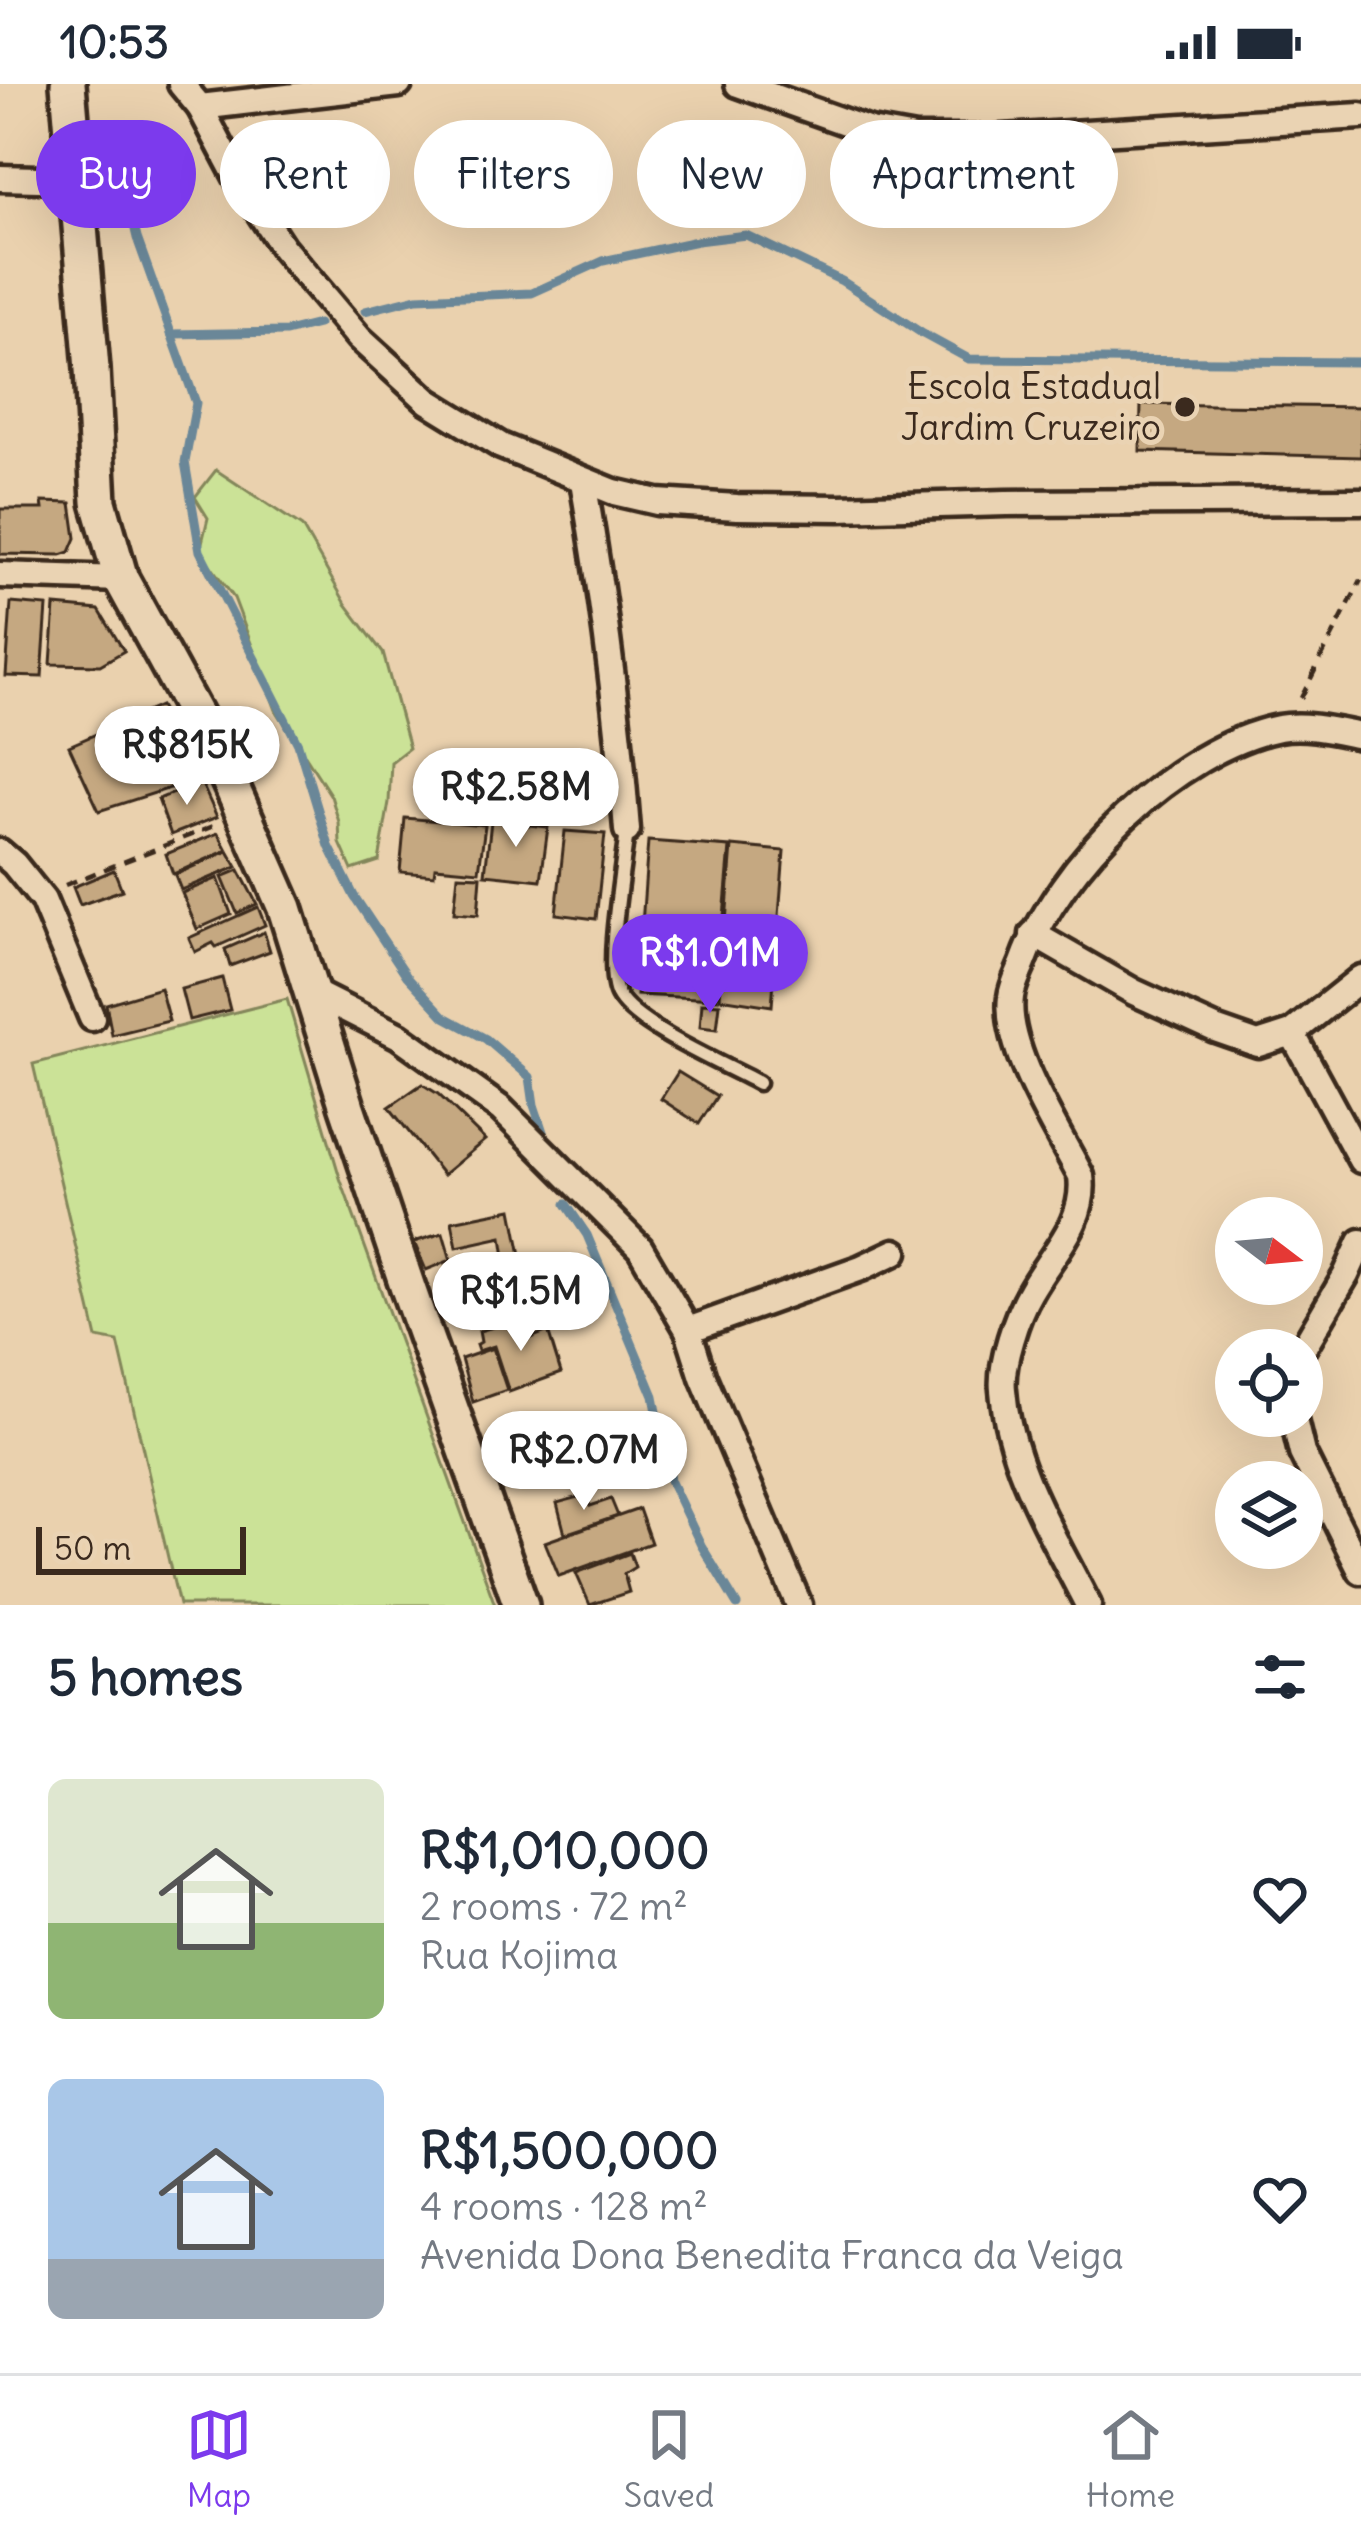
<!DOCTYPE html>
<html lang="en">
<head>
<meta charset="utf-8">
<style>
  :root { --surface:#fff; --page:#f2f2f3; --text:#1f2937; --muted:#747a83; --line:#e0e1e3; --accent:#7c3aed }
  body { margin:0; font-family:Delius,sans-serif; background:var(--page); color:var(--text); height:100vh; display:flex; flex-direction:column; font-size:45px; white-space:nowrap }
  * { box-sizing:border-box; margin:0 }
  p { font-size:39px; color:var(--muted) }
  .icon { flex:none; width:66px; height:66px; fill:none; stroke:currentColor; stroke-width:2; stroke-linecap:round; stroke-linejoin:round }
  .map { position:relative; height:1521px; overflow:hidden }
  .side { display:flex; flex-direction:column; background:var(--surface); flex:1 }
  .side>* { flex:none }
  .top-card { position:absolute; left:36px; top:36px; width:1290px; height:108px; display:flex; gap:24px }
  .needle { width:78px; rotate:106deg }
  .fabs { position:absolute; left:1215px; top:1113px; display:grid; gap:24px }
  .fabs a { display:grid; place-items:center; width:108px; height:108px; border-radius:50%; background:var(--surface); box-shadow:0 12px 48px #0002; font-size:60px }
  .scale { position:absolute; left:36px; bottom:30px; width:210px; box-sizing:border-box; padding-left:12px; border:6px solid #3b2a1e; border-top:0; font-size:33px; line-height:42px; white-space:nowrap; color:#3b2a1e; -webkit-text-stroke:9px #ead3b3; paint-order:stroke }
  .price { position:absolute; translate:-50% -102px; padding:0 27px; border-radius:42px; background:#fff; color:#222; font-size:39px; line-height:78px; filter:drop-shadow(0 3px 6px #0008) }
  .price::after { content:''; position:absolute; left:50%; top:72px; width:36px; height:27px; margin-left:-18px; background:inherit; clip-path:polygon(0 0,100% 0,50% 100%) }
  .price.current { background:var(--accent); color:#fff }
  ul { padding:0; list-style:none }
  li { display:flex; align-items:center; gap:36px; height:300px; padding:0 48px }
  li span { display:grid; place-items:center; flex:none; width:336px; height:240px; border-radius:18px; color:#555 }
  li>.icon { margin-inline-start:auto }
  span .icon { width:144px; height:144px; fill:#fffc; stroke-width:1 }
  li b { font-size:51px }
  h2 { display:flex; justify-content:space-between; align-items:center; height:144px; padding:0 48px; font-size:51px }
  .tag { padding:0 42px; border-radius:54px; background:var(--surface); box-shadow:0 12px 48px #0002; font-size:42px; line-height:108px }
  .tag.current { background:var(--accent); color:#fff }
  .status { display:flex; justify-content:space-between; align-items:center; height:84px; padding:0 60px; background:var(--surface); direction:ltr }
  .status svg { height:33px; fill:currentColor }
  .dock { display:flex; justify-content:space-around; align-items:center; height:168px; border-top:3px solid var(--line); background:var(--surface); font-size:33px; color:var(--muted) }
  .dock a { display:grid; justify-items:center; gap:6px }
  .dock .current { color:var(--accent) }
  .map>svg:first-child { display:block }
  .green { fill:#cbe297; stroke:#83865a; stroke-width:3 }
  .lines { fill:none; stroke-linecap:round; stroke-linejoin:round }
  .stream { stroke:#6a8798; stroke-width:9 }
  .building { fill:#c5a881; stroke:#3b2a1e; stroke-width:3 }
  .service-casing { stroke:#3b2a1e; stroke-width:21 }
  .minor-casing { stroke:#3b2a1e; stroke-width:33 }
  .secondary-casing { stroke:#3b2a1e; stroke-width:42 }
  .path { stroke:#3b2a1e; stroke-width:4.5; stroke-dasharray:12 9; stroke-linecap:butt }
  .service { stroke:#ead3b3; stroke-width:12 }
  .minor { stroke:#ead3b3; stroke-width:24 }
  .secondary { stroke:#ead3b3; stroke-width:33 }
  .poi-dot { fill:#3b2a1e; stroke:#ead3b3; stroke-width:4.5 }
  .labels { text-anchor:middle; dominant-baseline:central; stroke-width:10; stroke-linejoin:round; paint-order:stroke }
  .poi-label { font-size:36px; fill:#3b2a1e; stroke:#ead3b3; text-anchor:end }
</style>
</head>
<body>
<div class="status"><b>10:53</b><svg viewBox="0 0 49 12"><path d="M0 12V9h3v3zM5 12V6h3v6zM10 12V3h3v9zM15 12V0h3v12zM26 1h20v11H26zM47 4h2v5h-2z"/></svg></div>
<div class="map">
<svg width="1361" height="1521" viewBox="0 0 1361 1521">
  <rect width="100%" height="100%" fill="#ead1ae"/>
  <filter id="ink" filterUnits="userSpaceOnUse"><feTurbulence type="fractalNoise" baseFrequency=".00833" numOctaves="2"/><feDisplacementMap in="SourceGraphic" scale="24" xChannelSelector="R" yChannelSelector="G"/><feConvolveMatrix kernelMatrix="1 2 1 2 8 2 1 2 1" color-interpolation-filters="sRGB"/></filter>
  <g filter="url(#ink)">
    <g class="green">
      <path d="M216 386 302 443 346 520 383 569 409 664 391 678 389 718 379 777 352 786 340 759 339 738 331 712 276 626 234 514 200 467 208 434 195 413Z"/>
      <path d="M287 915 340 1094 495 1521H179L118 1258 97 1254 33 980Z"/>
    </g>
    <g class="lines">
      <g class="stream">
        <path d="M117 97 125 103 137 154 196 319 185 378 200 467 298 660 329 762 354 812 407 892 445 933 486 955 530 993 534 1021 544 1051"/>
        <path d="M365 227 417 214 532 209 603 177 697 157 746 151 842 197 923 250 969 275 1361 278"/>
        <path d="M171 250 286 248 318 240"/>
        <path d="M566 1120 587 1151 654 1312 670 1396 701 1461 737 1521"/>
      </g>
    </g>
    <g class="building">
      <path d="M1141 320 1361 323V373L1140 367Z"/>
      <path d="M42 418 71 419 76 454 70 468 61 471 0 470V425H43Z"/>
      <path d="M11 519 47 522 42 593 6 592Z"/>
      <path d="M55 522 99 526 124 567 100 581 51 580Z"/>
      <path d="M160 622 181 658 192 697 99 727 69 662Z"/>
      <path d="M201 698 217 733 171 751 158 715Z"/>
      <path d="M405 734 485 741 479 787 435 783 434 791 400 788Z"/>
      <path d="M491 737 548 743 541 796 485 790Z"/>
      <path d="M565 747 605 750 596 835 556 830Z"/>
      <path d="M218 749 227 766 173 790 166 770Z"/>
      <path d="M648 757 730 763 717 915 637 911Z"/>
      <path d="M732 762 784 767 772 922 720 914Z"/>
      <path d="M228 767 237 783 181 806 175 791Z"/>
      <path d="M114 786 122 806 80 821 73 803Z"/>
      <path d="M239 786 257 820 237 829 222 793Z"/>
      <path d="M458 791 481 792 478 831 454 829Z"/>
      <path d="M218 794 231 830 197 845 182 809Z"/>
      <path d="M258 823 265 841 216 863 213 859 195 868 189 854Z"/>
      <path d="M264 848 270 867 230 882 225 865Z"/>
      <path d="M222 894 230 926 189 936 181 905Z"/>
      <path d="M160 904 169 937 112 951 106 920Z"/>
      <path d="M702 919 720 920 717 945 700 943Z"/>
      <path d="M678 988 717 1012 699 1040 661 1015Z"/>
      <path d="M422 1000 438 1010 485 1056 443 1091 389 1023Z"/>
      <path d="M512 1125 521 1171 505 1173 502 1153 457 1163 452 1137Z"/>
      <path d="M443 1149 451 1176 426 1186 414 1158Z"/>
      <path d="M522 1235 528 1255 548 1247 561 1289 509 1308 494 1262 478 1267 476 1261 481 1258 479 1247Z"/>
      <path d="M493 1264 507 1306 473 1318 461 1275Z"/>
      <path d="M573 1354 583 1385 558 1393 551 1371 568 1365 565 1358Z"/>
      <path d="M586 1411 590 1422 611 1415 618 1432 565 1450 557 1419Z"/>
      <path d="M639 1425 651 1459 559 1492 545 1458Z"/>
      <path d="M630 1469 635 1483 624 1490 629 1508 590 1521 576 1489Z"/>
    </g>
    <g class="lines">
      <g class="service-casing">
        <path id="service" d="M627 746C624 780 604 885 618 911 634 942 725 981 758 999"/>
      </g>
      <g class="minor-casing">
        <g id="minor">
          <path d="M181 0 200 23 239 97 283 164 359 254 428 317 501 362 614 408 657 418 737 423 840 424 1006 419 1361 417"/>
          <path d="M738 0 870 47 915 55H986L1361 32"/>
          <path d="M200 23 399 0"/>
          <path d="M0 94 76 96"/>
          <path d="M583 397C603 513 618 628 627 746"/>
          <path d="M0 491 121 495"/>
          <path d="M0 768 14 780 43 816 92 934"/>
          <path d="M1033 850 1134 908 1215 945 1258 960 1292 949 1361 894"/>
          <path d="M314 909 399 952 501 1025 640 1164 688 1246 703 1293 799 1521"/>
          <path d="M1292 949 1361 1076"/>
          <path d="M688 1246 861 1184 895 1168"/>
          <path d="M1302 1266 1346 1191 1361 1158"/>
          <path d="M1293 1332 1302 1369 1361 1487"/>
          <path d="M1088 1521C1054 1453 1009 1383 1003 1306 1000 1280 1017 1230 1030 1208 1051 1170 1087 1138 1081 1092 1058 1047 1004 965 1011 913 1012 902 1019 889 1023 879 1057 781 1176 665 1279 644 1305 639 1336 647 1361 652"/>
        </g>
      </g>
      <g class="secondary-casing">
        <path id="secondary" d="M68 0 92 285 99 418 121 495 220 676 285 824 347 1023 408 1204 521 1521"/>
      </g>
      <g class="path">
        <path d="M1301 614 1361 496"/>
        <path d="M65 801 216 741"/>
      </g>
      <use href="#service" class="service"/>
      <use href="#minor" class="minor"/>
      <use href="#secondary" class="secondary"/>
    </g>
  </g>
  <circle class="poi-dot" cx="1185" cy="323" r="12"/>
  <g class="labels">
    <g class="poi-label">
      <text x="1161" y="302">Escola Estadual<tspan x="1161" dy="41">Jardim Cruzeiro</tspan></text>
    </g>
  </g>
</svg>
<div class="fabs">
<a><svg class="needle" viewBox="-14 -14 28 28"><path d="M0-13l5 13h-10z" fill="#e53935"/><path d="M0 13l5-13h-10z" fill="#747a83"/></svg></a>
<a><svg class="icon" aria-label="locate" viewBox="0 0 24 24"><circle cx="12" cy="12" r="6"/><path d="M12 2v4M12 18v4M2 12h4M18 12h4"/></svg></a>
<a><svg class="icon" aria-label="layers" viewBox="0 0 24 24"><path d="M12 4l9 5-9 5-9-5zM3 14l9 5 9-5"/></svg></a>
</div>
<div class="scale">50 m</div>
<b class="price" style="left:187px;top:724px">R$815K</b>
<b class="price" style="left:516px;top:766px">R$2.58M</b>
<b class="price current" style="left:710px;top:932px">R$1.01M</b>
<b class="price" style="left:521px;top:1270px">R$1.5M</b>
<b class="price" style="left:584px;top:1429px">R$2.07M</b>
<div class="top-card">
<a class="tag current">Buy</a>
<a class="tag">Rent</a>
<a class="tag">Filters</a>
<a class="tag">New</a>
<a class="tag">Apartment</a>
</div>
</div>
<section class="side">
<h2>5 homes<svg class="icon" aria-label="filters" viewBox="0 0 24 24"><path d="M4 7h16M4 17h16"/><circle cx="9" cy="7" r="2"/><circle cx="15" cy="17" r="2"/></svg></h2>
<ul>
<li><span style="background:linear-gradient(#dfe7d0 60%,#8fb573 0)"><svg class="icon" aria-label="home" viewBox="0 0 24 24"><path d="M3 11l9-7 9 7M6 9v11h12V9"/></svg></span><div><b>R$1,010,000</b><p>2 rooms · 72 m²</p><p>Rua Kojima</p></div><svg class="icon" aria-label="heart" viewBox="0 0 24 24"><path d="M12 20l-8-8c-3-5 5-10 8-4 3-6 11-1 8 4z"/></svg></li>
<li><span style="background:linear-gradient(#a9c7e8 75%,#9aa5b1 0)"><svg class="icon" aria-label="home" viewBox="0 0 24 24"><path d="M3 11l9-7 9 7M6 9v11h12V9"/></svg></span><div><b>R$1,500,000</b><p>4 rooms · 128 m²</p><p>Avenida Dona Benedita Franca da Veiga</p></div><svg class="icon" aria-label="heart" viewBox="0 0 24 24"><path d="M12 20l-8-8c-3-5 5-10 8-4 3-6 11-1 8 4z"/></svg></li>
</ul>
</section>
<nav class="dock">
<a class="current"><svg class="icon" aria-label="map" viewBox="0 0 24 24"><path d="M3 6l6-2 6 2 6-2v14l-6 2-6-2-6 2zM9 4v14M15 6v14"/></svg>Map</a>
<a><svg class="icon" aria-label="saved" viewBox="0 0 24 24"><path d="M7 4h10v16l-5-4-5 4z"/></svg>Saved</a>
<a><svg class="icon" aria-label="home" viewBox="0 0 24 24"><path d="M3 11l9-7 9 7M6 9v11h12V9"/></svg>Home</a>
</nav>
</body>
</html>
